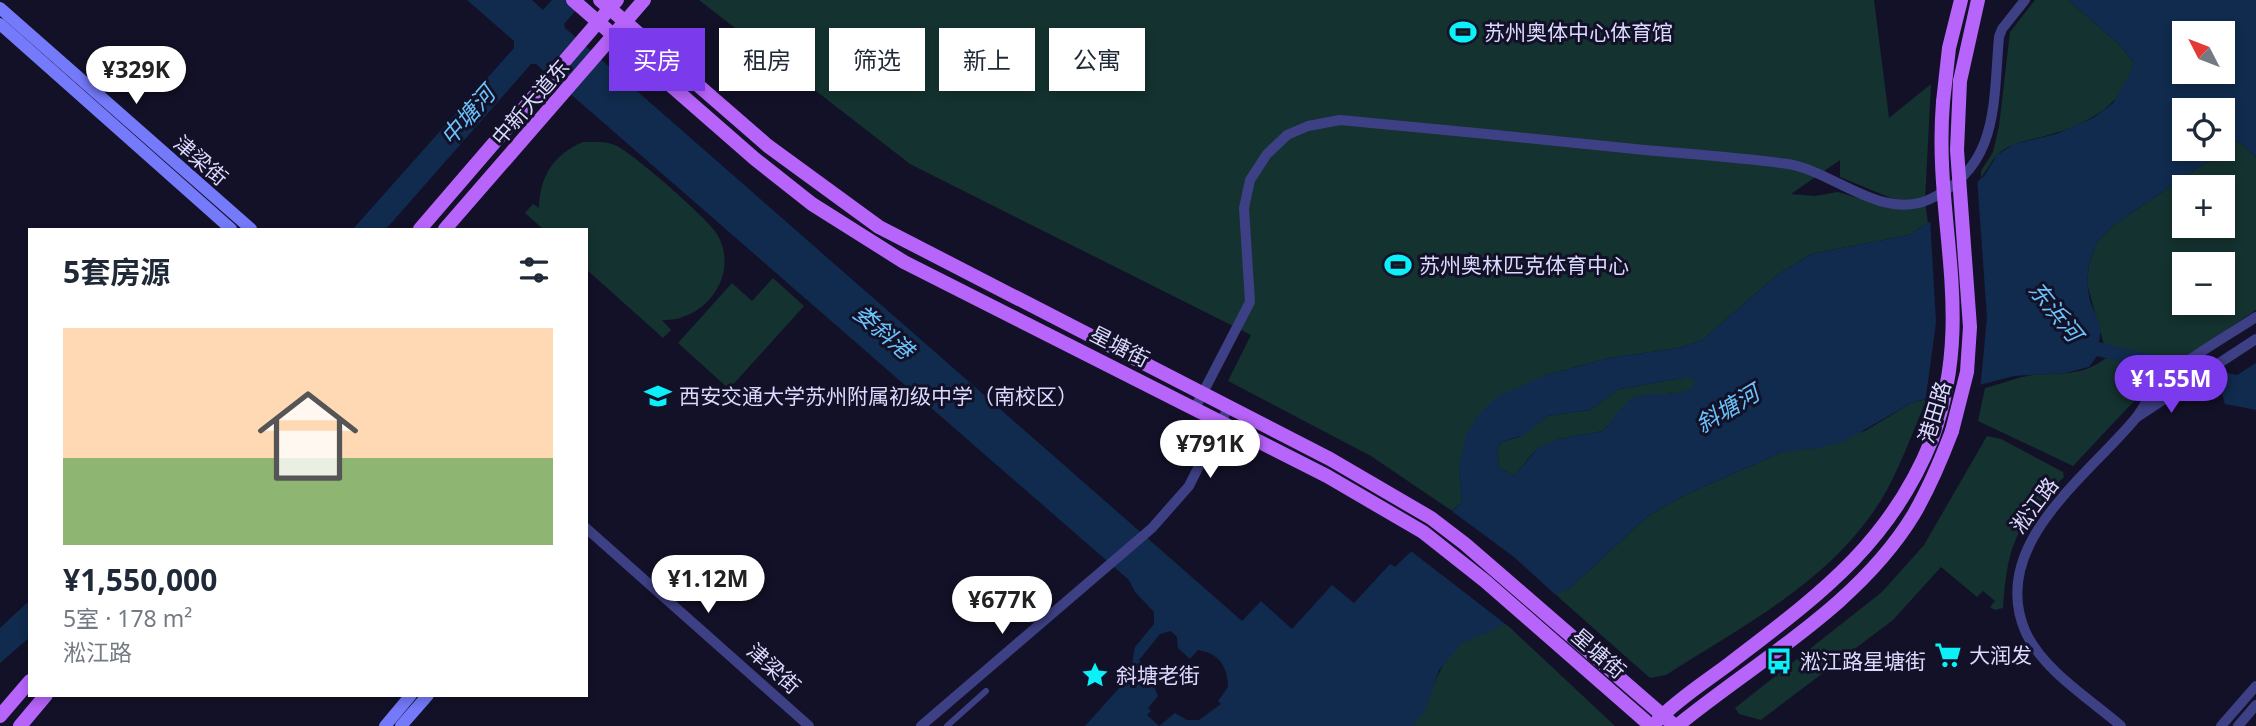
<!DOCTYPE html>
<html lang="zh">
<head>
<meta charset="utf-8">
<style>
  :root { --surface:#fff; --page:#f6f6f7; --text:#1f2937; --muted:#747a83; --accent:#7c3aed }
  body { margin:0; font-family:"Noto Sans","Noto Sans SC",sans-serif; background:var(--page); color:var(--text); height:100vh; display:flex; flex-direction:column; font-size:26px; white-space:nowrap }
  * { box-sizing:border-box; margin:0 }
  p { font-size:23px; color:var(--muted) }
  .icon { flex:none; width:38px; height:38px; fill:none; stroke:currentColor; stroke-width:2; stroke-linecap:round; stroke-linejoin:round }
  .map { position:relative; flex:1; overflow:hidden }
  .panel { position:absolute; left:28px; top:228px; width:560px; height:469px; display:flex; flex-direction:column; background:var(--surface); border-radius:0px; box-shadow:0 4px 10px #0003 }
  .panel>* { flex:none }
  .banner { position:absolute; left:609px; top:28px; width:665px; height:63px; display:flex; gap:14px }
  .needle { width:46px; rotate:312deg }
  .tools { position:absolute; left:2172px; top:21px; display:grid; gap:14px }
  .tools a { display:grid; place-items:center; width:63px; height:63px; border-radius:0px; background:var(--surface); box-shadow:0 4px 10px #0003; font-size:35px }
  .price { position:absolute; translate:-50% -60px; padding:0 16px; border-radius:24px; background:#fff; color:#222; font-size:23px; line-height:46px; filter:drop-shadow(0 2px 4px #0008) }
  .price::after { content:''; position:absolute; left:50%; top:42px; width:21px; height:16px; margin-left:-10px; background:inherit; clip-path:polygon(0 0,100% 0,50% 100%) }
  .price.selected { background:var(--accent); color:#fff }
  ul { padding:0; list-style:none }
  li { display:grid; align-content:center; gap:14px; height:371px; padding:0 35px }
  li span { display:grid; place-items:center; height:217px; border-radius:0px; color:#555 }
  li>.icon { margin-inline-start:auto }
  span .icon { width:126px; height:126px; fill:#fffc; stroke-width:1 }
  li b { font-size:30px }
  h2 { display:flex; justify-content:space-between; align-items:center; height:84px; padding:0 35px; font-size:30px }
  .pill { padding:0 24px; border-radius:0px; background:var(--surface); box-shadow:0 4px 10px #0003; font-size:24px; line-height:63px }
  .pill.selected { background:var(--accent); color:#fff }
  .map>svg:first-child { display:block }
  .green { fill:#14322f; fill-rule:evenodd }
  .water { fill:#102b4d; fill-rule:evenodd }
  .pier { fill:#131128 }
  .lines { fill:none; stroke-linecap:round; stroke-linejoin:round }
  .river { stroke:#102b4d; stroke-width:14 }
  .pedestrian { stroke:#3e4085; stroke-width:6 }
  .tertiary { stroke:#3e4085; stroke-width:10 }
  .secondary { stroke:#747afa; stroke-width:12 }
  .primary { stroke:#b764fa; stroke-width:14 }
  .primary-bridge { stroke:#b764fa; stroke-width:14 }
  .labels { text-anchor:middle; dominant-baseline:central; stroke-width:6; stroke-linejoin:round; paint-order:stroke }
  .poi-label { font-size:21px; fill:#dbd9fe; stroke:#131128; text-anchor:start }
  .street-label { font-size:21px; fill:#dbd9fe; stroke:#131128 }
  .water-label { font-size:23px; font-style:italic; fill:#6bc2fa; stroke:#131128 }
</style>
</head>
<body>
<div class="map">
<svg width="2256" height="726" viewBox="0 0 2256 726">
  <rect width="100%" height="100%" fill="#131128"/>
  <g class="green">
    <path d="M699 0H1874L1889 118 1931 84 1925 201 1928 223 1909 235 1811 254 1777 275 1702 340 1679 348 1609 358 1546 375 1459 467 1462 502 1452 511 1371 456 1228 381 1251 335 910 164ZM1840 160V177L1898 201 1875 203 1838 192 1815 196 1791 194Z"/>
    <path d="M2035 0H2068L2121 46 2133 62C2128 102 2088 124 2052 134 2034 140 2011 141 1997 155 1991 162 1986 171 1981 178V171L1993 152 1999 126 2010 32Z"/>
    <path d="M2238 141 2256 157V310L2175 364 2104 345 2087 284 2089 264 2097 242 2115 224ZM2184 187H2222V226H2184ZM2184 264H2222V303H2184Z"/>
    <path d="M583 142C593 142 606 141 615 145 632 152 708 219 717 234 741 275 704 322 662 320L671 330 663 338 586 269V229H543L525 213 533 204 539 208C540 176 553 155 583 142Z"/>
    <path d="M773 278 804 306 729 389 678 343 732 283 752 301Z"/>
    <path d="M2106 358 2121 360 2136 376 2123 386 2135 400 2073 466 1978 421 1985 388C2001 384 2017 377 2033 375 2061 372 2082 377 2106 358Z"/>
    <path d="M1683 378H1690L1697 383 1686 392 1633 398 1603 431 1559 439 1535 451 1514 476 1499 467 1497 451 1501 442 1519 437 1548 416 1590 410 1619 389Z"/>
    <path d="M1927 399C1914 428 1903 460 1888 488 1840 576 1748 623 1666 675L1650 678 1556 595 1571 587 1648 516 1683 496 1782 452 1865 431 1911 403Z"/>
    <path d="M1987 436 2001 439 2063 472 2064 477C2018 521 2007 544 2003 608L1995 610 1990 607 1995 601 1983 591 1977 597 1941 567 1893 620 1761 720 1739 714 1735 708 1882 592 1924 545Z"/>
    <path d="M1505 623 1615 726H1413C1434 699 1434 663 1464 641 1476 632 1492 630 1505 623Z"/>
  </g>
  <g class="water">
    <path d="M467 0H532L543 10 552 0H585L564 24 565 28 1242 621 1261 601 1292 629 1332 585 1354 603 1390 564 1395 567 1462 502 1459 467 1466 436 1477 416 1498 396 1546 375 1609 358 1679 348 1702 340 1777 275 1811 254 1909 235 1928 223 1984 176 1997 155 2014 144 2056 134 2093 118 2113 103 2131 72 2133 62 2121 46 2068 0H2256V157L2238 141 2115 224 2097 242 2089 264 2087 284 2090 301 2101 328 2097 356 2089 367 2065 373 2014 376 1911 403 1845 441 1820 448 1782 452 1683 496 1648 516 1571 587 1495 629 1462 643 1439 670 1426 709 1413 726H1085L1130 676 1135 647 1154 624V612L1135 592 1129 580 536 64H531L386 229H353L514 48V41ZM2184 33H2222V72H2184ZM2184 110H2222V149H2184ZM1683 378H1690L1696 383C1682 401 1652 389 1633 398 1619 406 1614 421 1603 431L1559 439 1539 447 1514 476 1499 467 1497 451 1501 442 1524 435 1548 416 1590 410 1619 389ZM1171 631 1177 637 1178 648 1190 659 1198 650C1219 653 1228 667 1228 687L1218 701 1221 704 1199 720H1187L1175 713 1159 726 1147 715 1151 711 1148 708 1158 696 1153 684 1164 672 1158 666 1147 674 1139 660 1160 634Z"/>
    <path d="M2256 363V410L2225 404 2220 386Z"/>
    <path d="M30 600V637L0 663V628Z"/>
  </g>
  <g class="pier">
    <path d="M1977 177 1987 318 1980 390 1925 403 1936 323 1930 217Z"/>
    <path d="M1449 509 1514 557 1559 598 1508 626 1407 548Z"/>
  </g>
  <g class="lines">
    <path class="river" d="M2081 345 2256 387"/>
    <path class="pedestrian" d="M947 726 986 691"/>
    <g class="tertiary">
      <path d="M1195 408 1250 302 1244 208 1250 180 1267 154 1287 135 1308 126 1340 120C1438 129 1537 139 1635 149 1686 154 1737 157 1788 164 1833 171 1880 220 1928 200 2000 168 1993 103 1999 37L2002 29 2025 0"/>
      <path d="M2137 417 2256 339"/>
      <path d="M586 528 809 726"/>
      <path d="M921 726 1152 528 1189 486 1229 406"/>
      <path d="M2121 726C2090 699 2044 671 2026 633 1987 546 2087 477 2135 419 2144 408 2149 394 2160 384 2187 358 2224 338 2256 317"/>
      <path d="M2221 726 2256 686"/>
      <path d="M2238 726 2256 705"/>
    </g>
    <g class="secondary">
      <path d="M0 8 251 229"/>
      <path d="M0 24 231 229"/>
      <path d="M385 726 411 695"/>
      <path d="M401 726 428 695"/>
    </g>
    <g class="primary">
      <path d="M573 0 755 159 812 204 904 262 1327 476 1423 532 1485 581 1651 726"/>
      <path d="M600 0 768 146 879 227 1330 459 1431 518 1465 544 1675 726"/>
      <path d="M1960 81 1978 0"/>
      <path d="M1943 102 1949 48 1961 0"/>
      <path d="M420 229 617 0"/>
      <path d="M445 229 644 0"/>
      <path d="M0 716 30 681"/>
      <path d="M1658 720C1678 699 1705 682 1729 664 1816 597 1890 545 1932 439"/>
      <path d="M20 726 46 695"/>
      <path d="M1677 726C1758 660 1859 605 1914 514 1929 488 1941 460 1952 431"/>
    </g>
    <g class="primary-bridge">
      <path d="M1952 431 1967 372 1970 327 1957 150 1960 81"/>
      <path d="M1932 439C1977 316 1933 222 1943 102"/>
    </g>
  </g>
  <defs>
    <g id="stadium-bare" transform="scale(2.1)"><path d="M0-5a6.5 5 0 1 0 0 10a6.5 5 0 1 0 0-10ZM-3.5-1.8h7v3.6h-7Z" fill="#0cf0f7" stroke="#131128" stroke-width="2.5" paint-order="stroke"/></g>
    <g id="school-bare" transform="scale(2.1)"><path d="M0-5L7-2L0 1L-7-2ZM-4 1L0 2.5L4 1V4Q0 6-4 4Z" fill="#0cf0f7" stroke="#131128" stroke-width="2.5" paint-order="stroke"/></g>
    <g id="supermarket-bare" transform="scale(2.1)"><path d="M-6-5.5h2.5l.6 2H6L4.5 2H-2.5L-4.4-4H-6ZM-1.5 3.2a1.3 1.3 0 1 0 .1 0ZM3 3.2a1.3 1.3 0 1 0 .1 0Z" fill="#0cf0f7" stroke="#131128" stroke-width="2.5" paint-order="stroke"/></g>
    <g id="bus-bare" transform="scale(2.1)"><path d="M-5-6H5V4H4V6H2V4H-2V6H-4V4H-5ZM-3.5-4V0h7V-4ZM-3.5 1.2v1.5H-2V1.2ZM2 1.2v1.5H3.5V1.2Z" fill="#0cf0f7" stroke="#131128" stroke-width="2.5" paint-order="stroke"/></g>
    <g id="sight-bare" transform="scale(2.1)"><path d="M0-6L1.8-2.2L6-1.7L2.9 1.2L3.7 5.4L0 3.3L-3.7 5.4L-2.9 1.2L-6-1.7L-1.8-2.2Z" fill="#0cf0f7" stroke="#131128" stroke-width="2.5" paint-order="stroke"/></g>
  </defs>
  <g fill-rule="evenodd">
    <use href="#stadium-bare" x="1463" y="32"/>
    <use href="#stadium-bare" x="1398" y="265"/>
    <use href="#school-bare" x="658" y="396"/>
    <use href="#supermarket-bare" x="1948" y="655"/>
    <use href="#bus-bare" x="1779" y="661"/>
    <use href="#sight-bare" x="1095" y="675"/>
  </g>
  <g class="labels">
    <g class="poi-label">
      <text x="1484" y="32">苏州奥体中心体育馆</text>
      <text x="1419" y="265">苏州奥林匹克体育中心</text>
      <text x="679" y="396">西安交通大学苏州附属初级中学（南校区）</text>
      <text x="1969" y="655">大润发</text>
      <text x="1800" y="661">淞江路星塘街</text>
      <text x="1116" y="675">斜塘老街</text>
    </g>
    <g class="street-label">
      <text transform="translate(530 102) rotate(-49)">中新大道东</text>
      <text transform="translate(201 160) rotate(41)">津梁街</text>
      <text transform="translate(1120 346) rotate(27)">星塘街</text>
      <text transform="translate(1934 412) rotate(-73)">港田路</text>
      <text transform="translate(2034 505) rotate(-53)">淞江路</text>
      <text transform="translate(1599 653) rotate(41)">星塘街</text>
      <text transform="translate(774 668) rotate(42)">津梁街</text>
    </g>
    <g class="water-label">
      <text transform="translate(467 115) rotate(-49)">中塘河</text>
      <text transform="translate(2056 311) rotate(51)">东浜河</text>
      <text transform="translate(884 331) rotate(41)">娄斜港</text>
      <text transform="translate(1727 408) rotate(-31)">斜塘河</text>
    </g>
  </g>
</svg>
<div class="tools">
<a><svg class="needle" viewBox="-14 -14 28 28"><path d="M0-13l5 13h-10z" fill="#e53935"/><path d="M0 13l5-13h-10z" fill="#747a83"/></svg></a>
<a><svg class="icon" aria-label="locate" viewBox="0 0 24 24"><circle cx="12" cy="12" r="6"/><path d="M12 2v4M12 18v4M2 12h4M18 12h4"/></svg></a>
<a>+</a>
<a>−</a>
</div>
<b class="price" style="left:136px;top:106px">¥329K</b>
<b class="price selected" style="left:2171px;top:415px">¥1.55M</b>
<b class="price" style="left:1210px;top:480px">¥791K</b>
<b class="price" style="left:708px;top:615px">¥1.12M</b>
<b class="price" style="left:1002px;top:636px">¥677K</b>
<div class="banner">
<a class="pill selected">买房</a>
<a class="pill">租房</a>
<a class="pill">筛选</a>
<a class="pill">新上</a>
<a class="pill">公寓</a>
</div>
<section class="panel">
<h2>5套房源<svg class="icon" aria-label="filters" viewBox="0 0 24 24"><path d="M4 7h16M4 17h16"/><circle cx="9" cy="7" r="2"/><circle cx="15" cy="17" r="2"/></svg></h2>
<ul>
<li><span style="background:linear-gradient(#ffd9b3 60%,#8fb573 0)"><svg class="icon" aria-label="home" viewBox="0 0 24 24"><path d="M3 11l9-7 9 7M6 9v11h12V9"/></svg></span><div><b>¥1,550,000</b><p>5室 · 178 m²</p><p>淞江路</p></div></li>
</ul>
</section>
</div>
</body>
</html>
